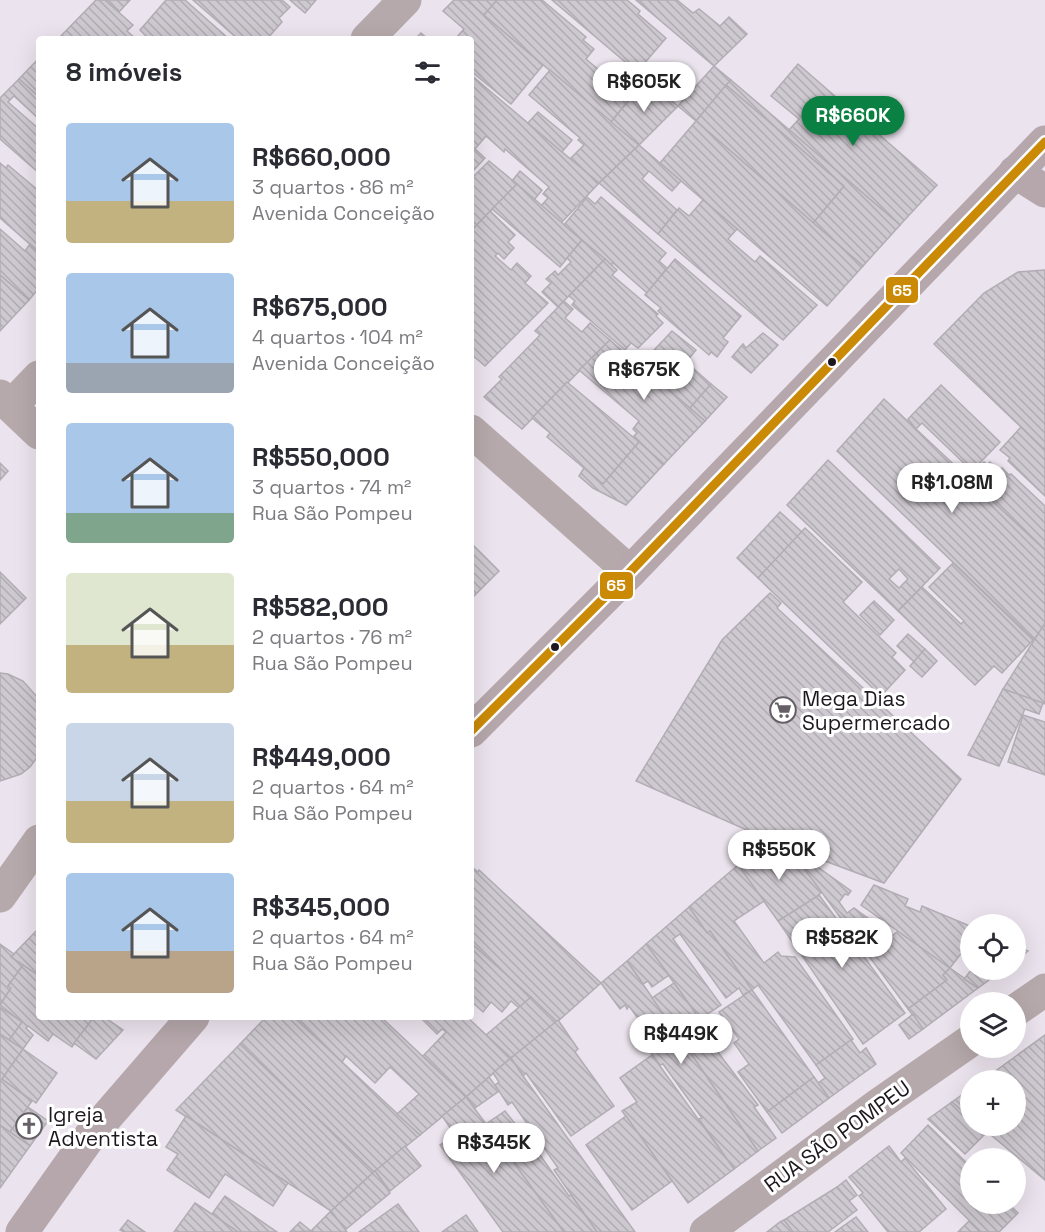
<!DOCTYPE html>
<html lang="pt">
<head>
<meta charset="utf-8">
<style>
  :root { --surface:#fff; --page:#f2f2f3; --text:#2b2b33; --muted:#7c7c81; --accent:#0b8043 }
  body { margin:0; font-family:"Space Grotesk",sans-serif; background:var(--page); color:var(--text); height:100vh; display:flex; flex-direction:column; font-size:22px; white-space:nowrap }
  * { box-sizing:border-box; margin:0 }
  p { font-size:20px; color:var(--muted) }
  .icon { flex:none; width:33px; height:33px; fill:none; stroke:currentColor; stroke-width:2; stroke-linecap:round; stroke-linejoin:round }
  .map { position:relative; flex:1; overflow:hidden }
  .drawer { position:absolute; left:36px; top:36px; width:438px; height:984px; display:flex; flex-direction:column; background:var(--surface); border-radius:6px; box-shadow:0 6px 24px #0002 }
  .drawer>* { flex:none }
  .fabs { position:absolute; left:960px; top:914px; display:grid; gap:12px }
  .fabs a { display:grid; place-items:center; width:66px; height:66px; border-radius:50%; background:var(--surface); box-shadow:0 6px 24px #0002; font-size:30px }
  .price { position:absolute; translate:-50% -51px; padding:0 14px; border-radius:21px; background:#fff; color:#222; font-size:20px; line-height:39px; filter:drop-shadow(0 2px 3px #0008) }
  .price::after { content:''; position:absolute; left:50%; top:36px; width:18px; height:14px; margin-left:-9px; background:inherit; clip-path:polygon(0 0,100% 0,50% 100%) }
  .price.on { background:var(--accent); color:#fff }
  ul { padding:0; list-style:none }
  li { display:flex; align-items:center; gap:18px; height:150px; padding:0 30px }
  li span { display:grid; place-items:center; flex:none; width:168px; height:120px; border-radius:6px; color:#555 }
  li>.icon { margin-inline-start:auto }
  span .icon { width:72px; height:72px; fill:#fffc; stroke-width:1 }
  li b { font-size:26px }
  h2 { display:flex; justify-content:space-between; align-items:center; height:72px; padding:0 30px; font-size:26px }
  .map>svg:first-child { display:block }
  .building { fill:url(#building-back-hatch); stroke:#b2acb4; stroke-width:1.5; fill-rule:evenodd }
  .lines { fill:none; stroke-linecap:round; stroke-linejoin:round }
  .street { stroke:#b6a9ac; stroke-width:33 }
  .secondary { stroke:#b5a7ab; stroke-width:33 }
  .bus-1-casing { stroke:#fff; stroke-width:14 }
  .bus-1 { stroke:#cb8a06; stroke-width:9 }
  .bus-dot { fill:#1d181e; stroke:#fff; stroke-width:2 }
  .labels { text-anchor:middle; dominant-baseline:central; stroke-width:6; stroke-linejoin:round; paint-order:stroke }
  .poi-label { font-size:21px; fill:#1d181e; stroke:#fff; text-anchor:start }
  .street-label { font-size:21px; fill:#1d181e; stroke:#fff }
  .line-badge { stroke:#fff; stroke-width:2 }
  .badge-label { font-size:16px; text-anchor:middle; font-weight:bold; fill:#fff }
</style>
</head>
<body>
<div class="map">
<svg width="1045" height="1232" viewBox="0 0 1045 1232">
  <defs>
    <pattern id="building-back-hatch" width="6" height="6" patternUnits="userSpaceOnUse" patternTransform="scale(1.5)"><rect width="6" height="6" fill="#cec9d0"/><path d="M-1 5l2 2M0 0l6 6M5-1l2 2" fill="none" stroke="#b0acb2"/></pattern>
  </defs>
  <rect width="100%" height="100%" fill="#ebe3ed"/>
  <g class="building">
    <path d="M96 0H105L133 25 127 31 136 39 59 38Z"/>
    <path d="M105 0H130L119 12Z"/>
    <path d="M166 0H185L229 39H149L140 30Z"/>
    <path d="M193 0H282L290 7 279 18 282 22 267 39H238Z"/>
    <path d="M290 0H316L305 13Z"/>
    <path d="M454 0H467L543 65 511 104 471 71V39H455L464 29 443 11Z"/>
    <path d="M467 0H497L484 15Z"/>
    <path d="M497 0H542L586 37 583 40 594 49 586 59 631 97 611 122 484 15Z"/>
    <path d="M552 0H627L640 11 638 14 666 38 637 72Z"/>
    <path d="M636 0H677L693 13 699 9 720 26 729 17 747 34 714 66Z"/>
    <path d="M421 33 428 39H415Z"/>
    <path d="M39 58V97L19 79Z"/>
    <path d="M798 64 937 185 900 225 789 130 799 119 771 96Z"/>
    <path d="M714 66 731 80 696 121 678 106Z"/>
    <path d="M550 70 639 145 599 183 570 159 584 145 578 140 580 138 529 95Z"/>
    <path d="M471 75 599 183 561 223 541 206 548 198 543 194 549 187 505 149 504 152 486 136 475 149 471 146Z"/>
    <path d="M19 79 39 97V119L14 96 8 102 39 129V173L0 139V98Z"/>
    <path d="M646 80 678 106 639 145 611 122Z"/>
    <path d="M731 80 900 225 863 266 813 223 844 186 726 85Z"/>
    <path d="M726 85 844 186 813 223 696 121Z"/>
    <path d="M538 112 572 140 562 152 528 123Z"/>
    <path d="M696 121 863 266 827 306 660 163Z"/>
    <path d="M639 145 681 181 672 191 649 171 642 179 677 210 658 234 599 183Z"/>
    <path d="M473 147 485 158 471 173V148Z"/>
    <path d="M489 161 517 184 471 231V179Z"/>
    <path d="M0 163 6 168 8 165 39 191V252L0 218Z"/>
    <path d="M520 171 542 190 534 200 512 181Z"/>
    <path d="M517 184 582 240 560 267 492 209Z"/>
    <path d="M587 197 595 204 601 197 666 253 659 261 667 268 647 293 613 263 611 265 564 225Z"/>
    <path d="M703 200 737 229 728 239 755 262 760 256 817 305 783 340 658 234 679 208 689 216Z"/>
    <path d="M490 211 515 235 508 242 514 248 504 259 498 253 495 256 511 270 517 263 531 276 525 283 548 303 485 366 471 354V231Z"/>
    <path d="M0 229 25 251 30 244 39 252V288L29 300 0 275Z"/>
    <path d="M582 240 605 259 558 307 542 292 551 283 546 279 555 271 558 275 571 262 567 258Z"/>
    <path d="M605 259 617 270 612 275 658 314 656 316 663 323 638 348 631 343 625 350 572 305 575 301 569 296Z"/>
    <path d="M675 259 741 316 723 338 728 342 717 357 711 352 709 355 658 311 661 308 645 295Z"/>
    <path d="M1045 270V450L934 344 984 293 1018 272Z"/>
    <path d="M0 275 29 300 0 331Z"/>
    <path d="M564 301 573 309 565 318 582 332 590 323 610 340 522 429 484 397 502 379 499 377 540 335 535 331Z"/>
    <path d="M672 331 696 350 686 362 711 384 690 408 640 365Z"/>
    <path d="M763 333 778 345 751 373 732 357 743 344 746 348Z"/>
    <path d="M610 340 705 421 664 464 633 437 637 433 633 429 639 421 579 370Z"/>
    <path d="M567 382 639 442 603 484 547 437 550 433 532 418Z"/>
    <path d="M711 384 727 397 705 421 690 408Z"/>
    <path d="M941 385 1000 442 972 471 922 423 916 429 908 419Z"/>
    <path d="M884 399 1045 550V624L1034 640 837 451Z"/>
    <path d="M1021 427 1045 450V496L1008 461 1010 458 1000 450Z"/>
    <path d="M639 442 664 464 626 505 593 488 579 476 584 468 603 484Z"/>
    <path d="M828 460 940 568 898 611 787 505ZM899 569 908 579 899 588 889 579Z"/>
    <path d="M984 462 987 465 990 462 999 471 1002 468 1009 475 1011 474 1045 506V550L968 478Z"/>
    <path d="M0 463 8 471 0 480Z"/>
    <path d="M780 512 802 532 758 578 737 558Z"/>
    <path d="M805 528 862 582 843 602 896 653 892 657 905 670 881 696 758 578Z"/>
    <path d="M471 543 499 571 471 599Z"/>
    <path d="M953 563 1033 640 1002 673 994 666 975 685 898 611 922 587 961 624 964 621 929 587Z"/>
    <path d="M0 572 26 598 0 624Z"/>
    <path d="M770 593 781 603 777 608 961 779 884 883 774 842 636 781 722 640Z"/>
    <path d="M874 601 894 620 880 635 860 615Z"/>
    <path d="M1045 623V704L1003 689Z"/>
    <path d="M908 634 925 649 914 662 897 646Z"/>
    <path d="M925 649 937 661 922 677 910 666Z"/>
    <path d="M0 673 8 674 23 681 39 699V755L30 767 21 774 0 781Z"/>
    <path d="M1003 689 1043 703 1039 714 1025 709 999 766 968 755Z"/>
    <path d="M1023 715 1045 722V775L1008 762Z"/>
    <path d="M761 845 784 854 803 867 822 892 811 902 778 921 738 865Z"/>
    <path d="M808 860 851 891 848 895 845 894 839 902 847 913 854 908 892 936 898 931 950 968 943 975 947 980 908 1009 803 867Z"/>
    <path d="M738 865 764 901 734 921 764 963 778 952 781 956 795 957 853 1039 816 1065 758 985 752 990 710 931 707 933 689 907Z"/>
    <path d="M471 866 478 872 479 870 601 983 557 1022 471 943Z"/>
    <path d="M874 885 908 899 905 906 920 912 922 906 970 926V942L950 968 861 905Z"/>
    <path d="M819 895 905 1013 863 1044 778 921Z"/>
    <path d="M689 907 707 933 710 931 752 990 743 995 739 988 726 998 680 934 673 939 721 1005 700 1019 646 944Z"/>
    <path d="M39 928V976L11 957Z"/>
    <path d="M471 943 531 997 519 1008 511 1001 502 1012 491 1002 483 1012 471 1001Z"/>
    <path d="M0 944 14 954 11 957 23 965 8 986 11 988 0 1005Z"/>
    <path d="M646 944 669 975 652 987 648 981 643 984 627 961Z"/>
    <path d="M1016 946 1028 951 1016 961Z"/>
    <path d="M627 961 758 1151 734 1169 699 1119 702 1118 663 1064 660 1065 646 1046 654 1041 629 1006 627 1009 625 1005 620 1009 601 983Z"/>
    <path d="M23 965 39 976V1017H94L72 1047 53 1034 48 1041 28 1026 26 1028 33 1035 23 1049 9 1040 22 1022 0 1005 11 988 8 986Z"/>
    <path d="M950 968 978 988 923 1029 908 1009 947 980 943 975Z"/>
    <path d="M972 969H1004L978 988 964 979Z"/>
    <path d="M674 983 696 1014 690 1019 696 1028 681 1039 652 998Z"/>
    <path d="M752 990 814 1077 767 1112 738 1072 749 1064 734 1043 739 1039 719 1012Z"/>
    <path d="M531 997 557 1022 511 1058 486 1035Z"/>
    <path d="M0 1007 22 1022 9 1040 0 1034Z"/>
    <path d="M913 1014 923 1029 909 1039 899 1025Z"/>
    <path d="M94 1017H104L123 1030 96 1059 74 1043Z"/>
    <path d="M266 1017H294L420 1135 374 1172 240 1044Z"/>
    <path d="M294 1017H381L466 1097 420 1135 397 1114 419 1094 390 1067 375 1083 346 1056 342 1062Z"/>
    <path d="M420 1017H467L511 1058 466 1097 423 1056 446 1032 442 1029 437 1034Z"/>
    <path d="M558 1020 578 1049 575 1052 614 1106 571 1136 526 1073 523 1076 511 1058Z"/>
    <path d="M698 1026 758 1105 754 1107 776 1138 758 1151 681 1039Z"/>
    <path d="M0 1034 23 1049 2 1079 32 1101 10 1132 0 1125Z"/>
    <path d="M1045 1035V1180L979 1125H1016V1080H983Z"/>
    <path d="M851 1040 860 1053 866 1048 876 1064 829 1098 818 1083 825 1078 816 1065Z"/>
    <path d="M240 1044 374 1172 331 1211 176 1110Z"/>
    <path d="M23 1049 57 1073 36 1103 2 1079Z"/>
    <path d="M652 1055 734 1169 688 1203 622 1111 637 1102 620 1078Z"/>
    <path d="M511 1058 523 1076 635 1232H597L554 1170 558 1168 512 1102 508 1105 495 1085 499 1082 493 1073Z"/>
    <path d="M489 1077 499 1091 475 1108 466 1097Z"/>
    <path d="M814 1077 829 1098 782 1133 767 1112Z"/>
    <path d="M970 1089V1118L952 1102Z"/>
    <path d="M466 1097 486 1124 564 1232H503L440 1145 455 1135 442 1116Z"/>
    <path d="M952 1102 970 1118V1125H979L987 1132 965 1154 928 1119Z"/>
    <path d="M28 1107 48 1121 30 1146 10 1132Z"/>
    <path d="M505 1111 516 1125 518 1124 569 1196 571 1195 597 1232H564L486 1124Z"/>
    <path d="M186 1116 288 1183 273 1206 225 1174 209 1198 167 1170 178 1154 166 1147Z"/>
    <path d="M626 1116 672 1181 632 1210 586 1145Z"/>
    <path d="M0 1125 30 1146 0 1188Z"/>
    <path d="M928 1125 970 1166V1203H1008L1018 1213 999 1232H981L901 1153Z"/>
    <path d="M405 1146 421 1166 390 1191 375 1171Z"/>
    <path d="M889 1146 901 1162 905 1158 946 1209 919 1232H888L859 1196 863 1193 849 1177Z"/>
    <path d="M375 1171 390 1193 345 1230 331 1211Z"/>
    <path d="M846 1180 857 1195 849 1201 837 1187Z"/>
    <path d="M837 1187 857 1210 828 1232H793L784 1220Z"/>
    <path d="M225 1196 277 1232H238L212 1214Z"/>
    <path d="M195 1203 212 1214 238 1232H174Z"/>
    <path d="M398 1204 419 1232H359Z"/>
    <path d="M331 1211 347 1232H310Z"/>
    <path d="M466 1215 478 1232H442Z"/>
    <path d="M856 1217 868 1232H835Z"/>
    <path d="M128 1220 145 1232H124L120 1230Z"/>
    <path d="M784 1220 793 1232H767L780 1222Z"/>
    <path d="M969 1221 981 1232H958Z"/>
    <path d="M300 1222 311 1231 290 1232Z"/>
  </g>
  <g class="lines">
    <g class="street">
      <path d="M367 39 405 0"/>
      <path d="M0 396 39 433"/>
      <path d="M11 406 39 377"/>
      <path d="M471 431 630 572"/>
      <path d="M0 896 39 841"/>
      <path d="M1016 1010 1045 990"/>
      <path d="M706 1232 878 1105 970 1041"/>
    </g>
    <g class="secondary">
      <path d="M1015 172 1045 191"/>
      <path d="M471 731 630 572 1045 142"/>
      <path d="M22 1232 90 1136 193 1017"/>
    </g>
    <g class="bus-1-casing">
      <path id="bus-1" d="M471 731 630 572 1045 142"/>
    </g>
    <use href="#bus-1" class="bus-1"/>
  </g>
  <defs>
    <g id="supermarket-ring" transform="scale(1.35)"><circle r="9.5" fill="#fff" stroke="#655f66" stroke-width="1.5"/><path d="M-6-5.5h2.5l.6 2H6L4.5 2H-2.5L-4.4-4H-6ZM-1.5 3.2a1.3 1.3 0 1 0 .1 0ZM3 3.2a1.3 1.3 0 1 0 .1 0Z" fill="#655f66"/></g>
    <g id="church-ring" transform="scale(1.35)"><circle r="9.5" fill="#fff" stroke="#655f66" stroke-width="1.5"/><path d="M-1.2-6h2.4v3.5h3.3v2.4h-3.3V6h-2.4V-.1h-3.3v-2.4h3.3Z" fill="#655f66"/></g>
  </defs>
  <g fill-rule="evenodd">
    <use href="#supermarket-ring" x="783" y="710"/>
    <use href="#church-ring" x="29" y="1126"/>
  </g>
  <g class="bus-dot">
    <circle cx="832" cy="362" r="5"/>
    <circle cx="555" cy="647" r="5"/>
  </g>
  <g class="labels">
    <g class="poi-label">
      <text x="802" y="698">Mega Dias<tspan x="802" dy="24">Supermercado</tspan></text>
      <text x="48" y="1114">Igreja<tspan x="48" dy="24">Adventista</tspan></text>
    </g>
    <g class="street-label">
      <text transform="translate(837 1136) rotate(-36)">RUA SÃO POMPEU</text>
    </g>
  </g>
  <g class="line-badge">
    <rect x="885" y="276" width="34" height="28" rx="6" fill="#cb8a06"/>
    <rect x="599" y="571" width="35" height="29" rx="6" fill="#cb8a06"/>
  </g>
  <g class="badge-label">
    <text x="902" y="296">65</text>
    <text x="616" y="591">65</text>
  </g>
</svg>
<div class="fabs">
<a><svg class="icon" aria-label="locate" viewBox="0 0 24 24"><circle cx="12" cy="12" r="6"/><path d="M12 2v4M12 18v4M2 12h4M18 12h4"/></svg></a>
<a><svg class="icon" aria-label="layers" viewBox="0 0 24 24"><path d="M12 4l9 5-9 5-9-5zM3 14l9 5 9-5"/></svg></a>
<a>+</a>
<a>−</a>
</div>
<b class="price" style="left:644px;top:113px">R$605K</b>
<b class="price on" style="left:853px;top:147px">R$660K</b>
<b class="price" style="left:644px;top:401px">R$675K</b>
<b class="price" style="left:952px;top:514px">R$1.08M</b>
<b class="price" style="left:779px;top:881px">R$550K</b>
<b class="price" style="left:842px;top:969px">R$582K</b>
<b class="price" style="left:681px;top:1065px">R$449K</b>
<b class="price" style="left:494px;top:1174px">R$345K</b>
<section class="drawer">
<h2>8 imóveis<svg class="icon" aria-label="filters" viewBox="0 0 24 24"><path d="M4 7h16M4 17h16"/><circle cx="9" cy="7" r="2"/><circle cx="15" cy="17" r="2"/></svg></h2>
<ul>
<li><span style="background:linear-gradient(#a9c7e8 65%,#c2b280 0)"><svg class="icon" aria-label="home" viewBox="0 0 24 24"><path d="M3 11l9-7 9 7M6 9v11h12V9"/></svg></span><div><b>R$660,000</b><p>3 quartos · 86 m²</p><p>Avenida Conceição</p></div></li>
<li><span style="background:linear-gradient(#a9c7e8 75%,#9aa5b1 0)"><svg class="icon" aria-label="home" viewBox="0 0 24 24"><path d="M3 11l9-7 9 7M6 9v11h12V9"/></svg></span><div><b>R$675,000</b><p>4 quartos · 104 m²</p><p>Avenida Conceição</p></div></li>
<li><span style="background:linear-gradient(#a9c7e8 75%,#7fa58c 0)"><svg class="icon" aria-label="home" viewBox="0 0 24 24"><path d="M3 11l9-7 9 7M6 9v11h12V9"/></svg></span><div><b>R$550,000</b><p>3 quartos · 74 m²</p><p>Rua São Pompeu</p></div></li>
<li><span style="background:linear-gradient(#dfe7d0 60%,#c2b280 0)"><svg class="icon" aria-label="home" viewBox="0 0 24 24"><path d="M3 11l9-7 9 7M6 9v11h12V9"/></svg></span><div><b>R$582,000</b><p>2 quartos · 76 m²</p><p>Rua São Pompeu</p></div></li>
<li><span style="background:linear-gradient(#c9d6e8 65%,#c2b280 0)"><svg class="icon" aria-label="home" viewBox="0 0 24 24"><path d="M3 11l9-7 9 7M6 9v11h12V9"/></svg></span><div><b>R$449,000</b><p>2 quartos · 64 m²</p><p>Rua São Pompeu</p></div></li>
<li><span style="background:linear-gradient(#a9c7e8 65%,#b9a48a 0)"><svg class="icon" aria-label="home" viewBox="0 0 24 24"><path d="M3 11l9-7 9 7M6 9v11h12V9"/></svg></span><div><b>R$345,000</b><p>2 quartos · 64 m²</p><p>Rua São Pompeu</p></div></li>
</ul>
</section>
</div>
</body>
</html>
